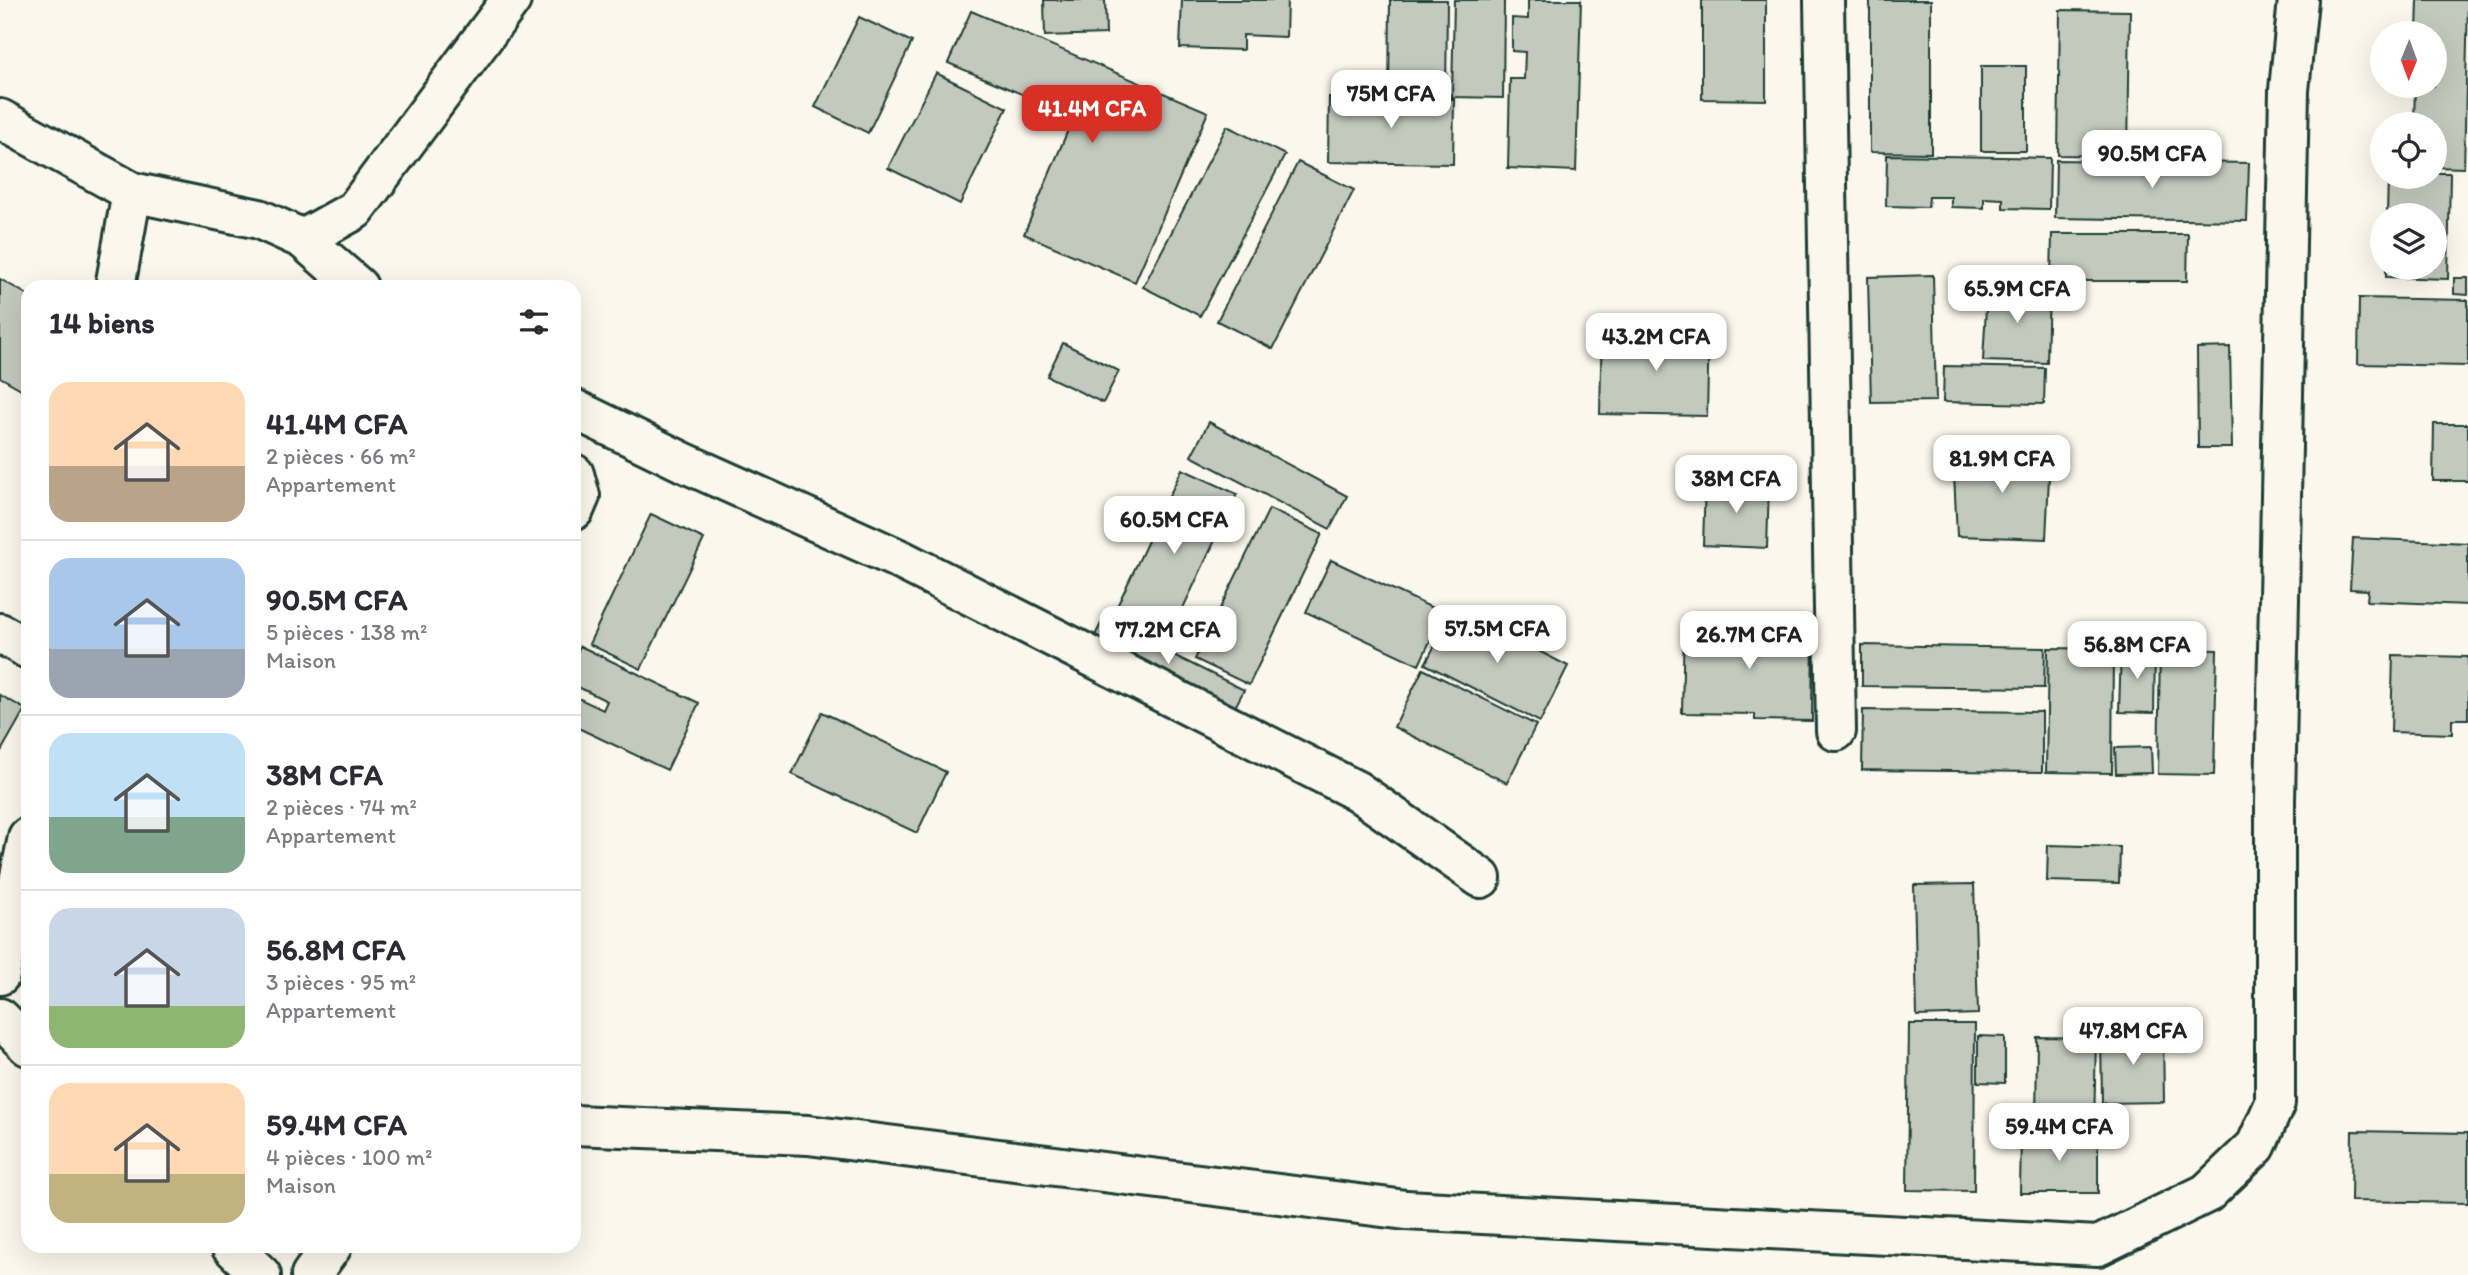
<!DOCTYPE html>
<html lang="fr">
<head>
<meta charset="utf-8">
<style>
  :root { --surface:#fff; --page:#f2f2f3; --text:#2b2b33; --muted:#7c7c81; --line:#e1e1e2; --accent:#d93025 }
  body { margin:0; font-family:Itim,sans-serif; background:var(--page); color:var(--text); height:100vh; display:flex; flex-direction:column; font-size:26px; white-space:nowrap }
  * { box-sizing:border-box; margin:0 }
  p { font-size:23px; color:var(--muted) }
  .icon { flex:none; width:38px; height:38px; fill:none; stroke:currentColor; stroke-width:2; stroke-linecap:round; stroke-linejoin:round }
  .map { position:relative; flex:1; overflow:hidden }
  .drawer { position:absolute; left:21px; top:280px; width:560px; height:973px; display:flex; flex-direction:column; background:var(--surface); border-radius:21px; box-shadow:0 7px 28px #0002 }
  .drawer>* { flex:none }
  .needle { width:46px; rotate:181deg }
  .buttons { position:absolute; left:2370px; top:21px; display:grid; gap:14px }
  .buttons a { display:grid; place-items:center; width:77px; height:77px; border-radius:50%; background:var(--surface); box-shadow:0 7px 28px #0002; font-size:35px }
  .price { position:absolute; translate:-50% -60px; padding:0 16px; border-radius:14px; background:#fff; color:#222; font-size:23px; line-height:46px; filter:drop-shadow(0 2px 4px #0008) }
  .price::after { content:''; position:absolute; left:50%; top:42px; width:21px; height:16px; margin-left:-10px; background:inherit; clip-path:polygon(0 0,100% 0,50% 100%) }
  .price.active { background:var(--accent); color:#fff }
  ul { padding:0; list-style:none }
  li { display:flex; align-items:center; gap:21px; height:175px; padding:0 28px }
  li+li { border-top:2px solid var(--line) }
  li span { display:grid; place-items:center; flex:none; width:196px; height:140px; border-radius:21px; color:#555 }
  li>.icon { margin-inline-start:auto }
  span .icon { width:84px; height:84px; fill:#fffc; stroke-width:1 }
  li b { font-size:30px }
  h2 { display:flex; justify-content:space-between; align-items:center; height:84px; padding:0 28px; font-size:30px }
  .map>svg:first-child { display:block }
  .building { fill:#c4c9be; stroke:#1f3d34; stroke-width:2 }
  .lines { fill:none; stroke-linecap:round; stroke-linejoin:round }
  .minor-casing { stroke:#1f3d34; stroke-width:44 }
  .minor { stroke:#fbf7ec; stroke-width:38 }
</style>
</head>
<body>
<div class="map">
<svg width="2468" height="1275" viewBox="0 0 2468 1275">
  <rect width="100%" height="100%" fill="#fbf7ec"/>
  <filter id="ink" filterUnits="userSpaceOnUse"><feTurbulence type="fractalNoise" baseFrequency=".0143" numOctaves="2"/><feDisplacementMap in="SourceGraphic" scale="14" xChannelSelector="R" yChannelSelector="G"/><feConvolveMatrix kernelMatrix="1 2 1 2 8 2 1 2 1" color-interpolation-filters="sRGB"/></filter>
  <g filter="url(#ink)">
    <g class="building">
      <path d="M1044 0H1105L1106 34 1045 36Z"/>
      <path d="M1182 0H1287L1286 37 1243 35V50L1180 48Z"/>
      <path d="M1390 0H1447L1446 97 1389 96Z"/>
      <path d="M1454 0H1504L1503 98 1452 97Z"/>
      <path d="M1528 0H1581L1576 171 1508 168 1510 79H1524L1525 52 1512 51V18L1528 19Z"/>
      <path d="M1702 0H1766V100L1702 99Z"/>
      <path d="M1870 0H1931V153L1870 152Z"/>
      <path d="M2418 0H2468L2464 168 2434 167V124H2414L2415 86H2434V33H2417Z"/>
      <path d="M2060 10 2130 11 2128 156 2058 155Z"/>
      <path d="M971 11 1208 112 1135 282 1024 234 1074 116 948 63Z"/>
      <path d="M859 17 912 42 868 133 815 107Z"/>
      <rect x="1981" y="66" width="45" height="85"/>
      <path d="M936 73 1007 108 960 204 888 168Z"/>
      <path d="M1329 97 1454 99 1453 164 1328 162Z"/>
      <path d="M1227 126 1285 155 1200 316 1143 287Z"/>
      <path d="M1887 155 2050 158 2049 209 2003 208V199L1984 198V208L1951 207V197H1929L1928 207 1886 206Z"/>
      <path d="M2056 160 2249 163 2247 221 2055 218Z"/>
      <path d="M1298 162 1354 190 1273 349 1217 321Z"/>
      <path d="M2434 173H2450L2448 279 2386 277V268H2434V215H2387L2388 177H2434Z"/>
      <path d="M2052 234H2188L2187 281H2051Z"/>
      <path d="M1933 275 1936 401 1871 402 1868 277Z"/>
      <path d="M2454 278H2468V295L2454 294Z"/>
      <path d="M0 279 28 295V393L0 377Z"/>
      <path d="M1992 286 2049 288 2047 363 1983 361 1986 308H1991Z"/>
      <path d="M2359 298 2468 300V366L2358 364Z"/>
      <path d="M1602 322 1625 323V345L1664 346 1665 323 1709 324 1707 416 1600 414Z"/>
      <path d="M1063 343 1119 371 1103 403 1047 376Z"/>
      <path d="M2230 347 2232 448H2198L2197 348Z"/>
      <path d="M1944 366 2045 368 2044 404 1943 402Z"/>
      <path d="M1209 422 1347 496 1330 529 1191 456Z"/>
      <path d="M2434 424H2468V481H2433Z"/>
      <path d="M1953 453 2050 456 2046 539 1957 536Z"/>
      <path d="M1182 469 1237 494 1166 644 1111 619Z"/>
      <path d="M1705 483 1769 485 1767 548 1703 545Z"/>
      <path d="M1269 509 1322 534 1249 685 1195 659Z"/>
      <path d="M651 514 704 539 641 669 589 644Z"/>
      <path d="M2353 538 2468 543V605L2367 601 2368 590 2350 589Z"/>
      <path d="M1331 560 1443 613 1419 665 1306 612Z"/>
      <path d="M1455 608 1568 666 1540 722 1425 664Z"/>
      <path d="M1103 620 1244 690 1233 711 1092 641Z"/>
      <path d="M1684 624 1813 627 1812 721 1755 720V714L1682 713Z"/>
      <path d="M1862 645 2045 648 2044 688 1862 686Z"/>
      <path d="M580 646 699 703 667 770 574 726V696L603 710 607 701 574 685V658Z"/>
      <path d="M2048 648 2113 649 2112 773 2046 772Z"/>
      <path d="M2121 649H2155L2154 713 2119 712Z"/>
      <path d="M2160 649 2217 650 2214 775 2158 774Z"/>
      <path d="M2393 655 2468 657V719H2452V734L2391 732Z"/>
      <path d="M1423 669 1536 725 1507 783 1394 727Z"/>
      <path d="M0 695 25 709 0 753Z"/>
      <path d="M1863 710 2042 712V772L1862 770Z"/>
      <path d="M822 712 946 772 917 833 792 774Z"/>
      <path d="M2151 747 2152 773 2116 774 2115 748Z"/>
      <path d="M2048 845 2120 847 2119 883 2047 881Z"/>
      <path d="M1974 884 1978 1014 1917 1016 1914 885Z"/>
      <path d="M1909 1024H1975L1974 1191 1907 1190Z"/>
      <path d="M2163 1031 2164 1102 2102 1103 2101 1033Z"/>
      <path d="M1978 1036 2005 1037V1083L1978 1082Z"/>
      <path d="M2037 1037 2096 1038 2094 1127 2036 1126Z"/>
      <path d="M2352 1131 2468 1133V1203L2351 1201Z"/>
      <path d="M2021 1132H2098V1193H2020Z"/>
    </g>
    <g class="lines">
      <g class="minor-casing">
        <g id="minor">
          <path d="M1824 0 1836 731"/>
          <path d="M0 119 132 192"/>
          <path d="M303 239 355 210 511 0"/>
          <path d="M115 287 132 192 259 219 303 239 358 287"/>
          <path d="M574 409 683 462 899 559 1357 791 1481 878"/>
          <path d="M574 474 580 496 574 510"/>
          <path d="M0 633 28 649"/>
          <path d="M0 975 28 837"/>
          <path d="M0 1018 28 1046"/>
          <path d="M574 1125 808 1135 1406 1210 2098 1246 2207 1193 2256 1146 2275 1103V802L2289 90 2298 0"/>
          <path d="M231 1246 261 1275"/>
          <path d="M311 1275 332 1246"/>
        </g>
      </g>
      <use href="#minor" class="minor"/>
    </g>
  </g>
</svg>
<div class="buttons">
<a><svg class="needle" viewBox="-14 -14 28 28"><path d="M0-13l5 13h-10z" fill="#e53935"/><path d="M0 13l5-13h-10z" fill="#7c7c81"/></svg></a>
<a><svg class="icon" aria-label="locate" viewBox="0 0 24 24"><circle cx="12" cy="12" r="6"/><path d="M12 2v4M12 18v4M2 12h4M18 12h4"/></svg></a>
<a><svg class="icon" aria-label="layers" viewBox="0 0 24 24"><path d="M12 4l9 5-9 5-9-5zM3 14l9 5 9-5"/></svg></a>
</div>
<b class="price" style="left:1391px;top:130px">75M CFA</b>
<b class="price active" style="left:1092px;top:145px">41.4M CFA</b>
<b class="price" style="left:2152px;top:190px">90.5M CFA</b>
<b class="price" style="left:2017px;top:325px">65.9M CFA</b>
<b class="price" style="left:1656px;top:373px">43.2M CFA</b>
<b class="price" style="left:2002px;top:495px">81.9M CFA</b>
<b class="price" style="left:1736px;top:515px">38M CFA</b>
<b class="price" style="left:1174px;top:556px">60.5M CFA</b>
<b class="price" style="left:1497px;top:665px">57.5M CFA</b>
<b class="price" style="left:1168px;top:666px">77.2M CFA</b>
<b class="price" style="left:1749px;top:671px">26.7M CFA</b>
<b class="price" style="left:2137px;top:681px">56.8M CFA</b>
<b class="price" style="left:2133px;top:1067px">47.8M CFA</b>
<b class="price" style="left:2059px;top:1163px">59.4M CFA</b>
<section class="drawer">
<h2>14 biens<svg class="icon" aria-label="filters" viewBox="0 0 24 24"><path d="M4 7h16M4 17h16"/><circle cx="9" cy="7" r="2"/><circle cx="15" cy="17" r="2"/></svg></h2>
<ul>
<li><span style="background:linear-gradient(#ffd9b3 60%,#b9a48a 0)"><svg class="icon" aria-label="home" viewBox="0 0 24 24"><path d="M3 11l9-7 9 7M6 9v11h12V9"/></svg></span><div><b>41.4M CFA</b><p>2 pièces · 66 m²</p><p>Appartement</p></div></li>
<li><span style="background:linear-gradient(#a9c7e8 65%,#9aa5b1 0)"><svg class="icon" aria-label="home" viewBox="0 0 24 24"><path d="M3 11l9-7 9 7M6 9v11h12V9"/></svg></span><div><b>90.5M CFA</b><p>5 pièces · 138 m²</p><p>Maison</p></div></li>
<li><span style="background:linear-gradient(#bfe0f5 60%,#7fa58c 0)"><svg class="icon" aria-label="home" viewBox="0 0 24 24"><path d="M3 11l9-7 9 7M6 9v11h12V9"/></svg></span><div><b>38M CFA</b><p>2 pièces · 74 m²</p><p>Appartement</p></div></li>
<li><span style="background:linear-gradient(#c9d6e8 70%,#8fb573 0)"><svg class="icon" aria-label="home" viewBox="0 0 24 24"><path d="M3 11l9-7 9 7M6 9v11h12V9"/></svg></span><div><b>56.8M CFA</b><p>3 pièces · 95 m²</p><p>Appartement</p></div></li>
<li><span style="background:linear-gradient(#ffd9b3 65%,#c2b280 0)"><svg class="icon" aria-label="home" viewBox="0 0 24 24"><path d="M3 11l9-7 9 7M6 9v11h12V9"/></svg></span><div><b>59.4M CFA</b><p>4 pièces · 100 m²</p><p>Maison</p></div></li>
</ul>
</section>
</div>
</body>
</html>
